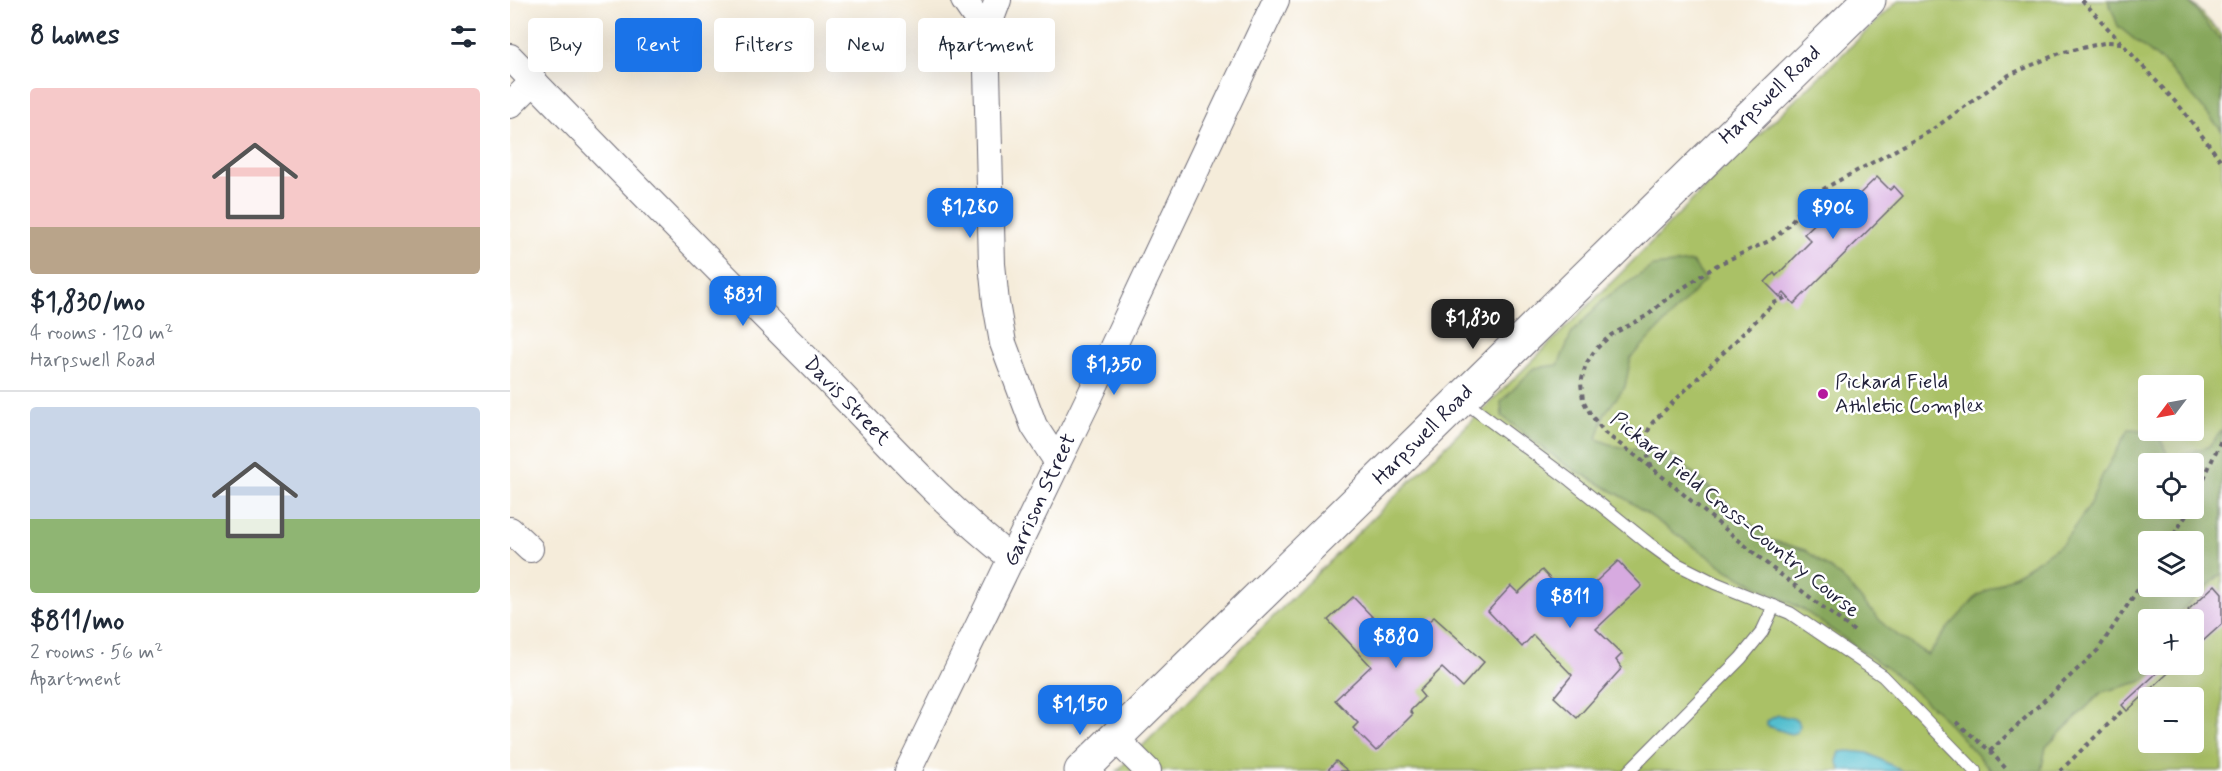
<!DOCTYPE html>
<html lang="en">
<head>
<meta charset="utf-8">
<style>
  :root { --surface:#fff; --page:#f6f6f7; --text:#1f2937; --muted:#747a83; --line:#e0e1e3; --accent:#1a73e8 }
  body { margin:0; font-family:Mynerve,sans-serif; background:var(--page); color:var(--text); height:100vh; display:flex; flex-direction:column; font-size:22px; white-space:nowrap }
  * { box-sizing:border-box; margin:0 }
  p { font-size:20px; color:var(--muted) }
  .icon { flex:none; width:33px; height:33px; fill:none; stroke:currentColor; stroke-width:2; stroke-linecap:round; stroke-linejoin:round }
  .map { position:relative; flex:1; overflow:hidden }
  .sheet { display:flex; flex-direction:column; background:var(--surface); width:510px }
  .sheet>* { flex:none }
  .guide { position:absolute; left:18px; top:18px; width:570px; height:54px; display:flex; gap:12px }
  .needle { width:39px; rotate:238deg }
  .buttons { position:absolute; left:1628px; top:375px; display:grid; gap:12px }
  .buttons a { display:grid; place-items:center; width:66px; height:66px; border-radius:6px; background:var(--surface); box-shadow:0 6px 24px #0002; font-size:30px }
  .price { position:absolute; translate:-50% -51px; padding:0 14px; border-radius:12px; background:var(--accent); color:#fff; font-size:20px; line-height:39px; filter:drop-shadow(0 2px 3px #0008) }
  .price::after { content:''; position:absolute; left:50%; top:36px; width:18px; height:14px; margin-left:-9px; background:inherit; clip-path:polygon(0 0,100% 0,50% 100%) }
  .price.selected { background:#222; color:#fff }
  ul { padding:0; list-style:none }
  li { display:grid; align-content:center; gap:12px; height:318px; padding:0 30px }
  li+li { border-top:2px solid var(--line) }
  li span { display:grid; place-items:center; height:186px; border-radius:6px; color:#555 }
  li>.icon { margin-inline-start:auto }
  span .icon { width:108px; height:108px; fill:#fffc; stroke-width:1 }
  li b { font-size:26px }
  h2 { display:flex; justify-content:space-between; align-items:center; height:72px; padding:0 30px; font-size:26px }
  .tag { padding:0 21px; border-radius:6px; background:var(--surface); box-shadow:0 6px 24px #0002; font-size:21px; line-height:54px }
  .tag.selected { background:var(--accent); color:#fff }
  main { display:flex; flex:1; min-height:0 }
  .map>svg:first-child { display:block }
  .green { fill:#aac166; stroke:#667250; stroke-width:1.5; fill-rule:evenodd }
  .forest { fill:#87a75b; stroke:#54644b; stroke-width:1.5; fill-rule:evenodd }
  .water { fill:#53bece; stroke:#3a7084; stroke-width:1.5 }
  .building { fill:#d7aae0 }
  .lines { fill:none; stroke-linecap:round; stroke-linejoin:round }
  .service-casing { stroke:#6c6973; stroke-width:14 }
  .minor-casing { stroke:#6c6973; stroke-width:28 }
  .secondary-casing { stroke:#6c6973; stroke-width:35 }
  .path { stroke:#6c6973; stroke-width:4; stroke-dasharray:4.5 4.5; stroke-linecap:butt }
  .service { stroke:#fff; stroke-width:12 }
  .minor { stroke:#fff; stroke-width:26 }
  .secondary { stroke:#fff; stroke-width:33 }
  .poi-dot { fill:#b5179e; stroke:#fff; stroke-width:2 }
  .labels { text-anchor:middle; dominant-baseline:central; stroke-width:5; stroke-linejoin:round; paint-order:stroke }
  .street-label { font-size:21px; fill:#22223b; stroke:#fff }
  .poi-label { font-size:21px; fill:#22223b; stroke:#fff; text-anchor:start }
</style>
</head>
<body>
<main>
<section class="sheet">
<h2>8 homes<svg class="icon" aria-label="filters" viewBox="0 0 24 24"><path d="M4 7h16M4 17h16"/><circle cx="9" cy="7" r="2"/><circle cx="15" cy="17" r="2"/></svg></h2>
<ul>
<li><span style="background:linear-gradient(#f6c9c9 75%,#b9a48a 0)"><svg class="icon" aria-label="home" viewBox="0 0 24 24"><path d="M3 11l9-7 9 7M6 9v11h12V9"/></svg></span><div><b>$1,830/mo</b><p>4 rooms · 120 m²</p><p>Harpswell Road</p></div></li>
<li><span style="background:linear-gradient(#c9d6e8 60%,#8fb573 0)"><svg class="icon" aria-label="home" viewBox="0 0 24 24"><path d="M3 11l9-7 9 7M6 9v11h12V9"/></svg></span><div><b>$811/mo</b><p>2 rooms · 56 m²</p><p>Apartment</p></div></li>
</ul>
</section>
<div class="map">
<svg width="1712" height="771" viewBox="0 0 1712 771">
  <rect width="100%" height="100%" fill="#fff"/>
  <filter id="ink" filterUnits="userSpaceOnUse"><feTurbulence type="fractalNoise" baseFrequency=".0167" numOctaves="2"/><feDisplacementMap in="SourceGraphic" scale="12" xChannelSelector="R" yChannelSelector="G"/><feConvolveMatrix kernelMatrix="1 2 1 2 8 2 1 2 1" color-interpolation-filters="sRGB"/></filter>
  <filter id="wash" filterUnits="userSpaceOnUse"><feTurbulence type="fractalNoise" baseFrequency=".008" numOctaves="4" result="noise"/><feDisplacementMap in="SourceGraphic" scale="24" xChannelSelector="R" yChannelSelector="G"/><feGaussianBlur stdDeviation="1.35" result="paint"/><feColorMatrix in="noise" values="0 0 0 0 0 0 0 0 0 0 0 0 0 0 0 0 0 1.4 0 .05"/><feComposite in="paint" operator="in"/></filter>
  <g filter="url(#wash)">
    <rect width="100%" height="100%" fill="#f5ecda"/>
    <path class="green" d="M1389 0H1679L1712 35V771H607L1111 273 1206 176ZM1638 386H1683V430H1638ZM1638 464H1683V508H1638ZM1638 542H1683V586H1638ZM1638 620H1683V664H1638ZM1638 698H1683V742H1638Z"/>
    <g class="forest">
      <path d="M1598 0H1678L1708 38H1712V131L1656 65 1608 26Z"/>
      <path d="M1182 262 1195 280 1151 327 1121 357 1115 387 1095 413 1087 439 1105 446 1162 455 1260 540 1295 550 1331 577 1378 629 1418 655 1437 629 1467 596 1512 571 1553 543 1578 508 1592 476 1619 429 1647 431 1659 458 1698 447 1712 430V573L1662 619 1638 620V664L1654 665 1653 667 1630 682 1592 692 1536 747 1531 771H1482L1428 712 1382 672 1292 609 1219 571 1113 497 1054 464 992 416 991 402 1024 368 1048 365 1062 333 1095 298 1143 266ZM1638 464H1683V508H1638ZM1638 542H1683V586H1638Z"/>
    </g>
    <g class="water">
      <path d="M1268 715 1286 719 1290 725 1287 732 1281 734 1257 726V721Z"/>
      <path d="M1338 751 1358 753 1392 771H1332L1327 761 1330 752Z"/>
    </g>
    <g id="blocks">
      <g class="building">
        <path d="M1367 177 1380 190 1384 186 1393 196 1284 304 1274 293 1270 297 1255 282 1264 273 1266 276 1301 241 1294 234 1324 205 1331 212Z"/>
        <path d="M1108 561 1132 586 1086 629 1112 654 1106 660 1112 668 1067 718 1044 697 1062 675 1023 635 1012 647 978 611 1001 586 1008 593 1032 570 1063 603Z"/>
        <path d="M1705 585 1712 593V624L1683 650V627L1688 622 1678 610Z"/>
        <path d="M843 597 886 641 910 619 915 624 924 617 974 662 952 687 932 668 909 691 914 697 900 711 903 714 866 751 843 728 848 723 825 700 861 666 818 620Z"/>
        <path d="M1643 664H1668L1617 711 1612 705 1649 671Z"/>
        <path d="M826 761 838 771H817Z"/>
      </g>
    </g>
  </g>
  <g filter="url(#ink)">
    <use href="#blocks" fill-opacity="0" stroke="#6c6973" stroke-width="1.5"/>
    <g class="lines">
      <g class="service-casing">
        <g id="service">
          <path d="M951 399 1060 480 1138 543 1167 564 1205 583 1280 613 1373 676 1465 771"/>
          <path d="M1119 771 1231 658 1252 632 1264 606"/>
        </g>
      </g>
      <g class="minor-casing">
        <g id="minor">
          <path d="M454 0 476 32"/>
          <path d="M488 0 476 32 482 264 486 303 493 343 524 426 547 461"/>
          <path d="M0 57C98 158 197 259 297 359 364 427 427 500 502 559"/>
          <path d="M0 105 24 81"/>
          <path d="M0 530 20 549"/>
          <path d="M605 738 638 771"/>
          <path d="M398 771 577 402 766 0"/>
        </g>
      </g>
      <g class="secondary-casing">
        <path id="secondary" d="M571 771 1359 0"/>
      </g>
      <g class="path">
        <path d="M1572 0 1671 108 1712 162"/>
        <path d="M1142 467C1135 451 1133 436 1143 422L1264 303 1277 297"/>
        <path d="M1683 503 1712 438"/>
        <path d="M1659 542 1681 508"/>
        <path d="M1344 631 1262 568 1142 468 1095 433 1081 415 1073 400 1071 383 1076 364 1085 350 1101 335 1138 315 1154 301 1207 265 1261 240 1274 230 1298 201 1315 188 1419 132 1499 75 1550 53 1598 42 1612 43"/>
        <path d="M1446 722 1480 751 1498 771"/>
        <path d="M1480 751 1588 650 1638 574"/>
        <path d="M1550 771 1615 708"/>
      </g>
      <use href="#service" class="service"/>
      <use href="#minor" class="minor"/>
      <use href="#secondary" class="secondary"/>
    </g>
  </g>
  <circle class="poi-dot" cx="1313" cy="394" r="6"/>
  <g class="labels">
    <g class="street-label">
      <text transform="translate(1260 95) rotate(-44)">Harpswell Road</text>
      <text transform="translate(337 401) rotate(46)">Davis Street</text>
      <text transform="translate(913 435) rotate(-45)">Harpswell Road</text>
      <text transform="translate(530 500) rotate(-65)">Garrison Street</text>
      <text transform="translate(1225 515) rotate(39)">Pickard Field Cross-Country Course</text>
    </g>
    <g class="poi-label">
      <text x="1325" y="382">Pickard Field<tspan x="1325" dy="24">Athletic Complex</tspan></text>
    </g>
  </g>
</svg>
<div class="buttons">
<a><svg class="needle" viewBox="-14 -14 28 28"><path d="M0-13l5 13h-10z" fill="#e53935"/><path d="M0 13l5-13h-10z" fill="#747a83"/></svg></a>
<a><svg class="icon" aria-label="locate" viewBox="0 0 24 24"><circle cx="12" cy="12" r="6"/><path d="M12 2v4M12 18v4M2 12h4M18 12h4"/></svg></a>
<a><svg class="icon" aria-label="layers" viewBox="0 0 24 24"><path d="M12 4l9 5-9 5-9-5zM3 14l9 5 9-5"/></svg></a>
<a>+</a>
<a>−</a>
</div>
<b class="price" style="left:460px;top:239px">$1,280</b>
<b class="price" style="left:1323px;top:240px">$906</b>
<b class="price" style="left:233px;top:327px">$831</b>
<b class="price selected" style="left:963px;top:350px">$1,830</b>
<b class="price" style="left:604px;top:396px">$1,350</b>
<b class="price" style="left:1060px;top:629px">$811</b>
<b class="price" style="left:886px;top:669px">$880</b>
<b class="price" style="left:570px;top:736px">$1,150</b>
<div class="guide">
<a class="tag">Buy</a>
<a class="tag selected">Rent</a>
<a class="tag">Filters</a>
<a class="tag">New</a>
<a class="tag">Apartment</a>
</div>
</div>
</main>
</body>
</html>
